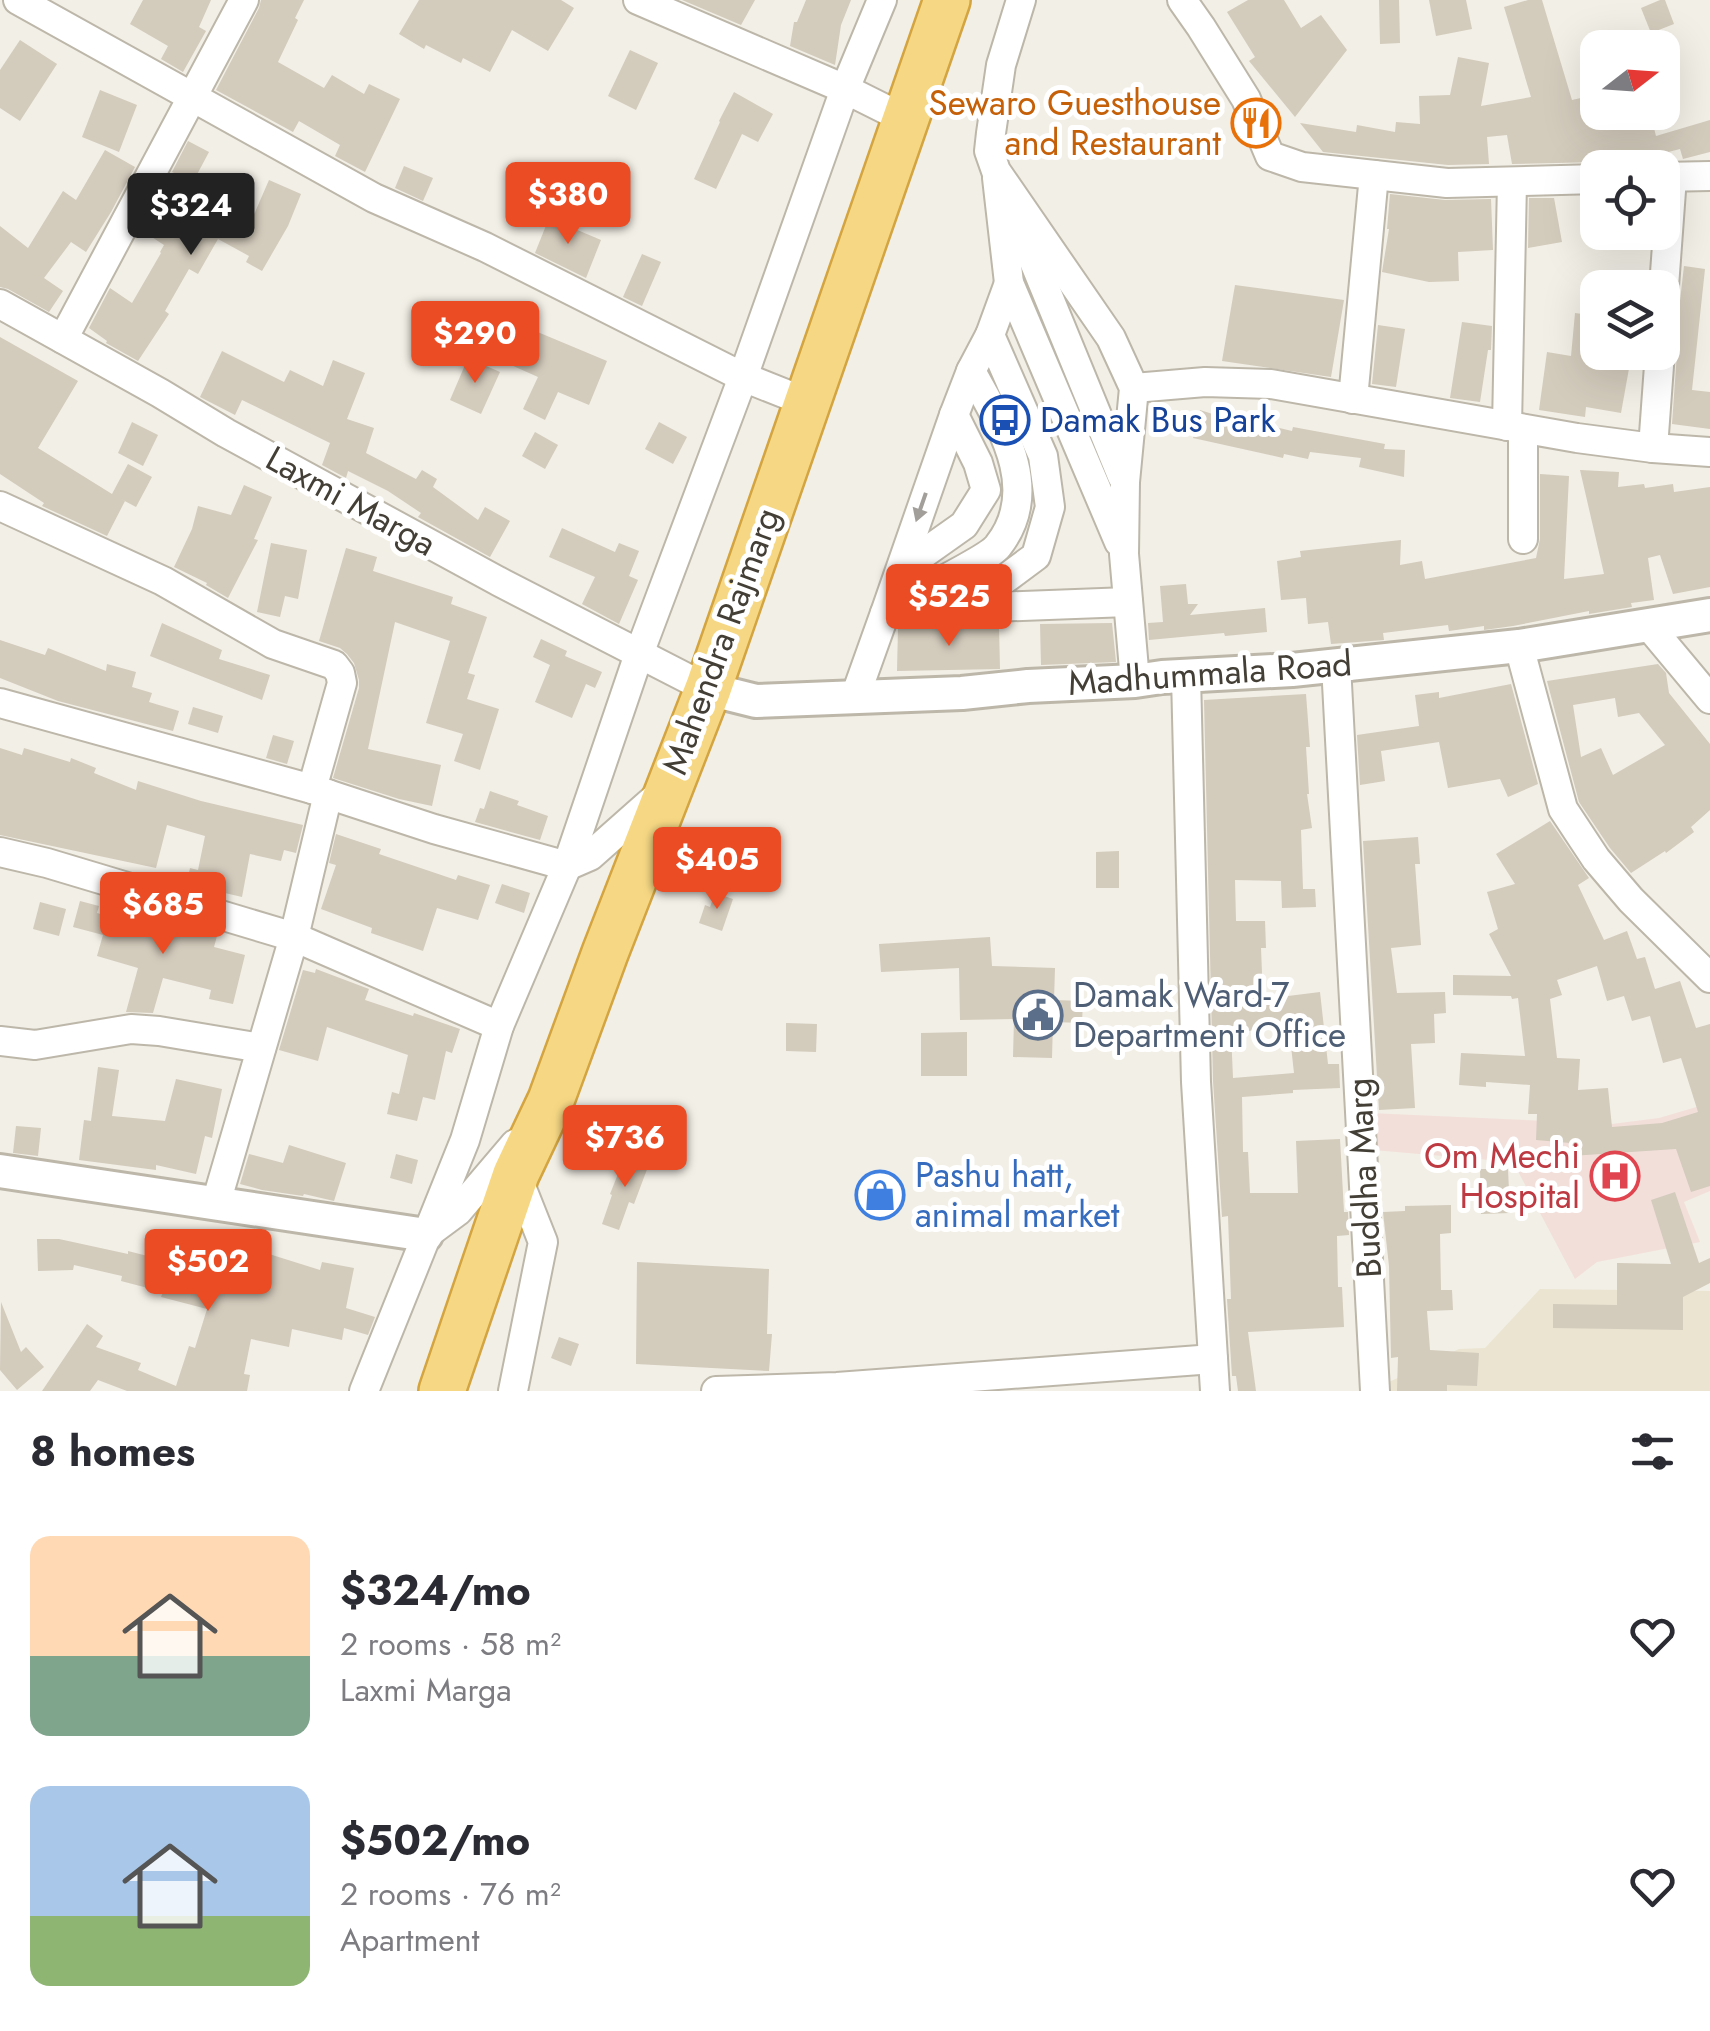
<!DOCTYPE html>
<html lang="en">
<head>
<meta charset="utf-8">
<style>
  :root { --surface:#fff; --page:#f2f2f3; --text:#2b2b33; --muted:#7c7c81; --accent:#ec4c23 }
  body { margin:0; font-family:Jost,sans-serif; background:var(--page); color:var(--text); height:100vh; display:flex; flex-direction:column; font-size:38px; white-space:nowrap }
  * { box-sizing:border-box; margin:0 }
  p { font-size:32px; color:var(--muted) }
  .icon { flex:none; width:55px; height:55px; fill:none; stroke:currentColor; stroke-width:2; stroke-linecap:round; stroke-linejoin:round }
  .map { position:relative; height:1391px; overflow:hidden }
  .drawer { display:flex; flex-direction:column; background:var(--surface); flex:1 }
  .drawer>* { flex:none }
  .needle { width:65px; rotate:73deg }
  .tools { position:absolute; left:1580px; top:30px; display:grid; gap:20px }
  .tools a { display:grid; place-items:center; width:100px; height:100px; border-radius:20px; background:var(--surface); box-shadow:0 10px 40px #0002; font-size:50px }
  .price { position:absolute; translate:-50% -85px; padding:0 22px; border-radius:10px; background:var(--accent); color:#fff; font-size:32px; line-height:65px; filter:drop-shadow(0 2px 5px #0008) }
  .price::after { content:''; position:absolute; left:50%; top:60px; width:30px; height:22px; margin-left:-15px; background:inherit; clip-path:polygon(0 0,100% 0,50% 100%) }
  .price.on { background:#222; color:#fff }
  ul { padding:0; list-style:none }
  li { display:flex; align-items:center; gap:30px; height:250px; padding:0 30px }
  li span { display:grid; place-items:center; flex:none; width:280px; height:200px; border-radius:20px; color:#555 }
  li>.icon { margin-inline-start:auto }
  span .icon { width:120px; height:120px; fill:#fffc; stroke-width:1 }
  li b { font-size:42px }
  h2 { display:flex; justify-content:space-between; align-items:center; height:120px; padding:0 30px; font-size:42px }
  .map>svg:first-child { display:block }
  .education { fill:#eae4d1 }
  .medical { fill:#f2dfda }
  .building { fill:#d3cbbc; fill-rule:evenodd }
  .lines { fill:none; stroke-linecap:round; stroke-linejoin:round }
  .minor-casing { stroke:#bdb7aa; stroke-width:32 }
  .tertiary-casing { stroke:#bdb7aa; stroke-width:38 }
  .trunk-casing { stroke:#d3a43f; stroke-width:50 }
  .minor { stroke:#fff; stroke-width:28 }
  .tertiary { stroke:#fff; stroke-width:32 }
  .trunk { stroke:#f6d884; stroke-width:45 }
  .oneway { fill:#a29f9a }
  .labels { text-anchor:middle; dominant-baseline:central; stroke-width:10; stroke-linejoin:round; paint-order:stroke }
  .food-label { font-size:35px; fill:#c56008; stroke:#fff; text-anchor:end }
  .transit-label { font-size:35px; fill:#164399; stroke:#fff; text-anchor:start }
  .street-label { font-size:35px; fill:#443f36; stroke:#fff }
  .service-label { font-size:35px; fill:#4e5e75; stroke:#fff; text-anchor:start }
  .health-label { font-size:35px; fill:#be3a42; stroke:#fff; text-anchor:end }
  .shop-label { font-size:35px; fill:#366cbe; stroke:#fff; text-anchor:start }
</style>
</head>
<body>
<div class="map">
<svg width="1710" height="1391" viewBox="0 0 1710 1391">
  <rect width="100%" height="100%" fill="#f2efe6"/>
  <path class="education" d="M1540 1289 1710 1291V1391H1389V1382L1459 1349 1485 1348Z"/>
  <path class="medical" d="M1710 1103V1191L1684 1202 1700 1242 1597 1262 1575 1279 1513 1162 1373 1150 1369 1113 1612 1124 1659 1118Z"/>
  <g class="building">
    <path d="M143 0H211L199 27 206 31 183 72 161 59 168 46 130 24Z"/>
    <path d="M261 0H304L295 18 298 20 278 62 324 88 332 75 364 94 369 84 400 99 365 172 335 156 340 145 299 121 293 132 216 90 259 8Z"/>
    <path d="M419 0H561L574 8 548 51 512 30 490 72 463 58 461 63 426 45 424 49 399 34Z"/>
    <path d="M682 0H755L741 25Z"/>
    <path d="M806 0H851L841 25 835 65 790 46 794 22H797Z"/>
    <path d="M1248 0H1284L1301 28 1321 15 1347 50 1295 117 1249 61 1255 57 1227 12Z"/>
    <path d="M1379 0H1399L1400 43 1380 44Z"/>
    <path d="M1429 0H1466L1472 29 1436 36Z"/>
    <path d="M1528 0H1542L1572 100 1598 94V112H1650L1656 136 1710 120V152L1683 159 1680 149 1610 167 1598 162 1512 164 1507 135 1487 137 1489 164 1448 165 1323 152 1300 123 1356 132 1357 125 1395 132 1396 122 1420 124 1419 96 1450 95 1458 57 1489 63 1481 106 1531 97 1504 7Z"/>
    <path d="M1660 0H1665L1674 24 1651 33 1641 8Z"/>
    <path d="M20 40 57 64 20 121 0 108V70Z"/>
    <path d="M630 50 658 63 636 110 608 96Z"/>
    <path d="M100 90 137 105 119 152 82 137Z"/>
    <path d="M734 92 773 114 758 142 742 134 716 189 694 179 720 122 719 121Z"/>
    <path d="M188 141 209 152 193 182 172 172Z"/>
    <path d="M105 150 135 167 111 212 86 252 71 242 44 278 63 291 49 312 8 289 0 287V226L28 248 63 191 76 200Z"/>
    <path d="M404 166 433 178 423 201 395 188Z"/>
    <path d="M269 180 301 194 288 226 262 271 246 262 249 256 218 239 198 274 189 269 165 311 169 314 138 361 106 343 107 341 89 328 110 288 132 303 161 253 160 252 164 245 141 230 155 204 177 217 204 182 252 219Z"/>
    <path d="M1390 194 1445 200 1491 199 1493 250 1458 252 1459 281 1429 282 1382 272 1389 229H1387Z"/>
    <path d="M1529 198H1554L1562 242 1528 248Z"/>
    <path d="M549 218 601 240 586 278 535 253Z"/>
    <path d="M642 254 661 262 642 306 623 297Z"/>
    <path d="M1684 266 1705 269 1692 390 1710 392V429L1672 424 1677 353 1675 344Z"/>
    <path d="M1235 285 1344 300 1331 377 1222 361Z"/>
    <path d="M1575 313 1598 316V352H1632L1621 413 1586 407 1585 417 1539 410 1547 352 1571 356Z"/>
    <path d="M1462 322 1492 326 1491 350H1488L1480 402 1450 398Z"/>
    <path d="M1378 325 1405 329 1396 387 1372 384Z"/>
    <path d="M528 328 607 361 589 405 558 392 545 420 523 409 538 377 511 365Z"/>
    <path d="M0 337 78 381 38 448 112 494 128 464 152 477 136 507 121 499 125 501 107 536 42 506 44 503 0 474Z"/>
    <path d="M222 351 284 382 290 370 323 386 333 360 365 373 347 419 374 428 366 453 416 479 422 470 437 479 433 487 478 520 485 507 510 521 490 557 418 517 421 513 388 491 348 471 346 478 322 465 330 443 242 400 235 415 200 397Z"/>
    <path d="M468 358 500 372 481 414 450 400Z"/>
    <path d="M1200 410 1244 424 1245 420 1292 431 1293 427 1385 444 1384 449 1405 450 1404 477 1359 467 1361 458 1310 452 1308 459 1284 454 1283 458 1193 438Z"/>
    <path d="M132 422 158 435 143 466 118 453Z"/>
    <path d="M659 422 687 437 673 464 645 449Z"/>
    <path d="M535 432 558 445 545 469 522 456Z"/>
    <path d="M1580 470 1619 472 1618 487 1644 484 1645 488 1673 484 1674 492 1710 487V587L1673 594 1660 555 1648 558 1654 600 1631 603 1632 607 1589 614V611L1513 626 1484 630V626L1449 631 1448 625 1383 633 1384 640 1331 644 1328 622 1308 624 1306 598 1281 600 1277 561 1301 557 1300 551 1401 540 1400 565 1422 561 1425 579 1536 558 1540 539V474L1569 476 1564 579 1604 574Z"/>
    <path d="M244 485 272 497 254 539 258 540 228 598 206 585 207 583 174 567 192 529 198 506 231 515Z"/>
    <path d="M562 528 615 552 619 543 639 551 629 576 638 580 619 624 582 604 595 577 549 557Z"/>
    <path d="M271 543 307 550 298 599 285 596 280 617 257 612Z"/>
    <path d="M346 548 377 557 373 571 453 597 451 604 487 617 468 673 475 675 467 699 499 709 480 770 454 761 463 734 426 723 450 641 395 622 368 749 441 765 432 806 399 799 333 778 359 688V680L354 663 347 654 340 648 319 641Z"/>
    <path d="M1186 584 1188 604H1198L1190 615 1265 608 1267 632 1225 636 1224 633 1149 640 1148 623 1163 622 1160 586Z"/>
    <path d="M162 623 222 650 219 659 270 675 262 700 150 656Z"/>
    <path d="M1112 623 1116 662 1041 665 1040 624Z"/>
    <path d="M999 627 1000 669 897 671 898 629Z"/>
    <path d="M541 639 567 651 565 656 602 672 595 688 586 684 572 718 535 702 550 665 533 657Z"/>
    <path d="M0 640 45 655 48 648 106 671 107 664 136 672 132 687 152 693 149 702 179 711 173 731 58 701 0 678Z"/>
    <path d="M1658 664 1666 673 1669 693 1710 744V810L1691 827 1694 832 1666 853 1665 851 1631 873 1610 848 1579 802 1547 681ZM1615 698 1618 717 1639 713 1665 745 1613 775 1601 748 1581 757 1573 705Z"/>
    <path d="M1511 684 1538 784 1508 797 1500 779 1448 788 1439 742 1381 751 1385 781 1360 785 1357 735 1419 726 1415 695 1439 692V698Z"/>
    <path d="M1306 694 1310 747H1306L1309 794H1307L1312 828 1301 830 1303 889H1315L1316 907 1282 908 1281 881 1235 880 1236 921H1265L1266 948H1261L1263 999 1320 992 1328 1064H1339L1340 1088 1293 1090V1093L1242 1097 1243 1152H1248L1250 1193H1298L1296 1141 1340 1139 1344 1212H1348L1349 1235 1337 1236 1338 1287H1342L1344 1327 1248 1332 1256 1391H1238L1236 1376H1232L1227 1299H1231L1228 1216 1222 1217 1213 1081 1204 700ZM1289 1028 1294 1073 1233 1078 1231 1032Z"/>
    <path d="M193 707 223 716 218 733 188 724Z"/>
    <path d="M273 735 294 741 287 764 266 758Z"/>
    <path d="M0 748 22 755 24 748 70 762 71 758 96 768 94 773 136 790 138 781 201 801 303 825 296 853 284 850 281 861 250 854 242 897 212 890 211 894 186 886 190 868 198 870 205 836 167 825 156 868 0 835Z"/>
    <path d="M490 791 519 801 517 805 548 816 540 840 475 822 480 808 484 809Z"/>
    <path d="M1550 821 1589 878 1578 885 1604 940 1627 931 1637 959 1645 957 1655 989 1680 981 1696 1028 1710 1024V1186L1691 1192 1676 1149 1571 1156 1570 1143 1536 1140 1537 1114H1528L1530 1085 1486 1082V1087L1459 1085 1461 1053 1525 1056 1518 998 1512 999 1511 996 1453 995V975L1511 976 1489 934 1498 929 1487 892 1515 884 1496 854ZM1597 966 1607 1001 1624 996 1632 1021 1650 1016 1663 1063 1681 1058 1698 1112 1662 1123 1612 1127 1608 1088 1578 1090 1580 1059 1557 1058 1550 999 1562 995 1557 980Z"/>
    <path d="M336 834 381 849 379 854 456 880 458 875 490 885 478 920 437 908 423 951 371 933 372 928 321 909 336 865 329 863Z"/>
    <path d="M1418 837 1420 864H1415L1421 945 1391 948 1397 993 1445 992 1446 1013 1434 1014 1435 1043 1411 1044 1415 1108 1379 1110 1363 841Z"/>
    <path d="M1119 851V888H1096V852Z"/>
    <path d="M736 853 763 862 756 883 729 874Z"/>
    <path d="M502 884 530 893 524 913 495 903Z"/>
    <path d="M715 893 733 899 722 931 699 923 705 905 710 907Z"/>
    <path d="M80 901 99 906 97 913 153 929 155 923 187 933 189 928 217 936 214 947 245 955 233 1004 209 999 211 990 163 978 153 1013 126 1012 138 968 97 956 103 935 73 927Z"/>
    <path d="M40 902 66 909 59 936 33 929Z"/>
    <path d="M990 937 992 966 1055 968 1054 1000 1083 1001 1082 1023 1053 1022 1052 1058 1013 1057 1014 1019 960 1020 959 968 881 972 879 944Z"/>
    <path d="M316 969 369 989 365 1000 413 1016 414 1013 460 1029 452 1053 446 1051 435 1100 423 1097 417 1121 387 1114 392 1092 399 1094 408 1055 327 1027 318 1061 279 1050 303 970 315 973Z"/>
    <path d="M786 1023 817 1024 816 1052 786 1051Z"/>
    <path d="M967 1032V1076H921V1033Z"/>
    <path d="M98 1067 119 1070 112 1116 165 1121 176 1079 222 1089 212 1138 205 1136 196 1174 156 1165V1170L79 1160 84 1120 91 1121Z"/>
    <path d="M16 1126 41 1128 38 1156 13 1153Z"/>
    <path d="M289 1145 346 1163 334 1201 304 1194 303 1196 262 1190 240 1184 249 1154 283 1163Z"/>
    <path d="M396 1154 418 1160 412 1184 390 1178Z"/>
    <path d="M626 1154 649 1164 634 1204 629 1202 619 1230 602 1224 612 1195 610 1194Z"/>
    <path d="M1480 1169H1508L1510 1213 1481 1214Z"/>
    <path d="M1675 1192 1699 1263 1710 1258V1283L1683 1297V1330L1553 1328V1304L1617 1305V1263L1671 1264 1651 1200Z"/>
    <path d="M1451 1205V1233L1440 1234 1441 1290H1452L1453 1310 1427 1311 1430 1350 1479 1353 1477 1386 1447 1385V1391H1397L1398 1357 1391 1358 1389 1266 1383 1212 1405 1211V1206Z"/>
    <path d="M37 1239H59L128 1254V1251L171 1262 172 1257 222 1271 228 1252 265 1264 269 1254 320 1270 322 1262 354 1268 346 1308 375 1317 368 1335 344 1328 342 1340 292 1329 289 1347 251 1339 244 1374 250 1375 247 1391H127L98 1380 90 1391H42L87 1324 103 1336 96 1347 141 1363 138 1370 176 1386 189 1346 195 1348 207 1309 161 1297 163 1292 121 1281 122 1276 74 1265 73 1270 38 1271Z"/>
    <path d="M637 1262 769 1269 767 1334H772L769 1371 636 1364Z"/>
    <path d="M1 1302 21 1352 26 1347 44 1367 17 1390 0 1370Z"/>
    <path d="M559 1337 579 1344 571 1366 551 1358Z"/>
  </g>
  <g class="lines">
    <g class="minor-casing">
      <g id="minor">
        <path d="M18 0 374 198 485 247 743 377 806 402"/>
        <path d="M638 0 845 89 905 119"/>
        <path d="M1021 0 1001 65 991 133 989 151 996 171 1111 338 1134 388 1125 482 1124 554 1135 681"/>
        <path d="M1182 0 1201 27 1246 99 1270 156 1302 167 1447 183 1598 179"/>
        <path d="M1662 177 1710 176"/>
        <path d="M997 178 1009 283 1119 542"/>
        <path d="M1019 225 1122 476"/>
        <path d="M0 304 160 393 226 433 498 581 708 689"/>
        <path d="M1662 314 1672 177"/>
        <path d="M63 339 244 0"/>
        <path d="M1134 388 1205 382 1271 384 1577 438 1653 448 1710 452"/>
        <path d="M1353 399 1374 175"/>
        <path d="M1507 426 1512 182"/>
        <path d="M1653 448 1660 352"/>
        <path d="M0 506 163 581 273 644 334 665 340 673 342 683 312 789"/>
        <path d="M1523 539V429"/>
        <path d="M905 582 923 554 964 525 986 490 978 463 954 415"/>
        <path d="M910 598C927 588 989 558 998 546 1043 489 1000 424 971 371L990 335"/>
        <path d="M966 608 1128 602"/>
        <path d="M885 613 954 415 971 371"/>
        <path d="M1649 626 1710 699"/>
        <path d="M1519 646 1563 809 1596 859 1631 900 1710 978"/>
        <path d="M1336 665 1375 1391"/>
        <path d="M1186 676 1196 1082 1215 1391"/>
        <path d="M855 697 885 613 994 587 1036 556 1050 507 1043 456 990 335 1009 283"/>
        <path d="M0 703 312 789 434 829 567 866 590 856 660 794"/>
        <path d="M0 852 47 863 294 937 499 1026"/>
        <path d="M0 1041 35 1045 131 1029 159 1031 261 1048"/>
        <path d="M216 1203 294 937 328 794"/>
        <path d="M427 1234 458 1211 515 1144"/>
        <path d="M364 1391 465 1140 499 1026 567 866 639 654 743 377 845 89 882 0"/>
        <path d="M513 1391 543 1242 516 1174"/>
        <path d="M716 1391 837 1387 1213 1359"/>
      </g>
    </g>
    <g class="tertiary-casing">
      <g id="tertiary">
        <path d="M708 689 756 701 962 693 1028 686 1135 681 1162 677 1292 670 1519 646 1710 615"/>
        <path d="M0 1171 426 1235"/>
      </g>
    </g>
    <g class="trunk-casing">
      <path id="trunk" d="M442 1391 516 1174 551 1100 605 953 708 689 947 0"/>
    </g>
    <use href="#minor" class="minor"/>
    <use href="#tertiary" class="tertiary"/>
    <use href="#trunk" class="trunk"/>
  </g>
  <defs><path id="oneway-solid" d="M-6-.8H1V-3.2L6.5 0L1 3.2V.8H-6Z" transform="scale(2.5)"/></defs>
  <use class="oneway" href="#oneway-solid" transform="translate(921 507) rotate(109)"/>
  <defs>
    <g id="restaurant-ring" transform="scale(2.5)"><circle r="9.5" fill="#fff" stroke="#e8710a" stroke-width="1.5"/><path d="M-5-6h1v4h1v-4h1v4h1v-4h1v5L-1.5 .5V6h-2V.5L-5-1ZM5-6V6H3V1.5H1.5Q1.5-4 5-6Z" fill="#e8710a"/></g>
    <g id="bus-ring" transform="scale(2.5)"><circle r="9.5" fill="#fff" stroke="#1a4fb4" stroke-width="1.5"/><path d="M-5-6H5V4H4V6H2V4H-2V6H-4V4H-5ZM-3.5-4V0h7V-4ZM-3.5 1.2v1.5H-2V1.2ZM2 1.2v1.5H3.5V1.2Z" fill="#1a4fb4"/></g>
    <g id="civic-ring" transform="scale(2.5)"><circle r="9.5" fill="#fff" stroke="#5c6f8a" stroke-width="1.5"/><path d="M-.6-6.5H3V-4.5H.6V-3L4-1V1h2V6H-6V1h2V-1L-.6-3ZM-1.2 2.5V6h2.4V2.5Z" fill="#5c6f8a"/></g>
    <g id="hospital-ring" transform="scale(2.5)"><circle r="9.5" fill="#fff" stroke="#e0444e" stroke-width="1.5"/><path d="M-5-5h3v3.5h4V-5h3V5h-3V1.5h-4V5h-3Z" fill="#e0444e"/></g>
    <g id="shop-ring" transform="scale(2.5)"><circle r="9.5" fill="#fff" stroke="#3f7fe0" stroke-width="1.5"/><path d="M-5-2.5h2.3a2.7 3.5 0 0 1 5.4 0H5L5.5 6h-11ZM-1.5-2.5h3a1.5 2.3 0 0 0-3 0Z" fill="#3f7fe0"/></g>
  </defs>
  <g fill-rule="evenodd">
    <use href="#restaurant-ring" x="1256" y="123"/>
    <use href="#bus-ring" x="1005" y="420"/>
    <use href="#civic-ring" x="1038" y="1015"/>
    <use href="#hospital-ring" x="1615" y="1176"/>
    <use href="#shop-ring" x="880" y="1195"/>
  </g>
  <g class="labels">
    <g class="food-label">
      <text x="1221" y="103">Sewaro Guesthouse<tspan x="1221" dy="40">and Restaurant</tspan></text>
    </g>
    <g class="transit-label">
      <text x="1040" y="420">Damak Bus Park</text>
    </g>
    <g class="street-label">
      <text transform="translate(351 501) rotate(29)">Laxmi Marga</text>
      <text transform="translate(721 641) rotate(-70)">Mahendra Rajmarg</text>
      <text transform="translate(1210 673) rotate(-4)">Madhummala Road</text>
      <text transform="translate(1364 1178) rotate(-93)">Buddha Marg</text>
    </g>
    <g class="service-label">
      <text x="1073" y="995">Damak Ward-7<tspan x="1073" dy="40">Department Office</tspan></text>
    </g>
    <g class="health-label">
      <text x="1580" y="1156">Om Mechi<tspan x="1580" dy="40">Hospital</tspan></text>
    </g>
    <g class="shop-label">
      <text x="915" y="1175">Pashu hatt,<tspan x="915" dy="40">animal market</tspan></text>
    </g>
  </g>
</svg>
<div class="tools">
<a><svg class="needle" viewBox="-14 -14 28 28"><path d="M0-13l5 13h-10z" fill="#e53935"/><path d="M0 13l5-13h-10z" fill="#7c7c81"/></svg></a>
<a><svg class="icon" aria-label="locate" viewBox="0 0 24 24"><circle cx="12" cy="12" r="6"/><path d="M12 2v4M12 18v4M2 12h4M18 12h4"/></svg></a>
<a><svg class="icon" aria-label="layers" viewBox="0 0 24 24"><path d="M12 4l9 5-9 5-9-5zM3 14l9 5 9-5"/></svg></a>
</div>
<b class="price" style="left:568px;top:247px">$380</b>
<b class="price on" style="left:191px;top:258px">$324</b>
<b class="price" style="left:475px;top:386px">$290</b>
<b class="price" style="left:949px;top:649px">$525</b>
<b class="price" style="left:717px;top:912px">$405</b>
<b class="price" style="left:163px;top:957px">$685</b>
<b class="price" style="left:625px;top:1190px">$736</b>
<b class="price" style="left:208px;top:1314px">$502</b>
</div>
<section class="drawer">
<h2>8 homes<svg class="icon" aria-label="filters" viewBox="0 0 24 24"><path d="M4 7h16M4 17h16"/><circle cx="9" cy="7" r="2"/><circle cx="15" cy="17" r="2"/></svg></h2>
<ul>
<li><span style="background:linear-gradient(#ffd9b3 60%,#7fa58c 0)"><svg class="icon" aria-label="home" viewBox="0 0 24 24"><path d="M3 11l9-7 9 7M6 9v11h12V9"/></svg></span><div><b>$324/mo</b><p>2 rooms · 58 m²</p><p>Laxmi Marga</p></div><svg class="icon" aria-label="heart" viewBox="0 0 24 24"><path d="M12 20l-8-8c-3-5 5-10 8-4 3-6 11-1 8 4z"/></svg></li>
<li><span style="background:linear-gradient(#a9c7e8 65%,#8fb573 0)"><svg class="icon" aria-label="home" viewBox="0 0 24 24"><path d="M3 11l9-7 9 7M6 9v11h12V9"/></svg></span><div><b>$502/mo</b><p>2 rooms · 76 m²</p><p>Apartment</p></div><svg class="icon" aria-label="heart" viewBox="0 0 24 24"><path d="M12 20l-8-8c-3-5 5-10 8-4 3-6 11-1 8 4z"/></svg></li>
</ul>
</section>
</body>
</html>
